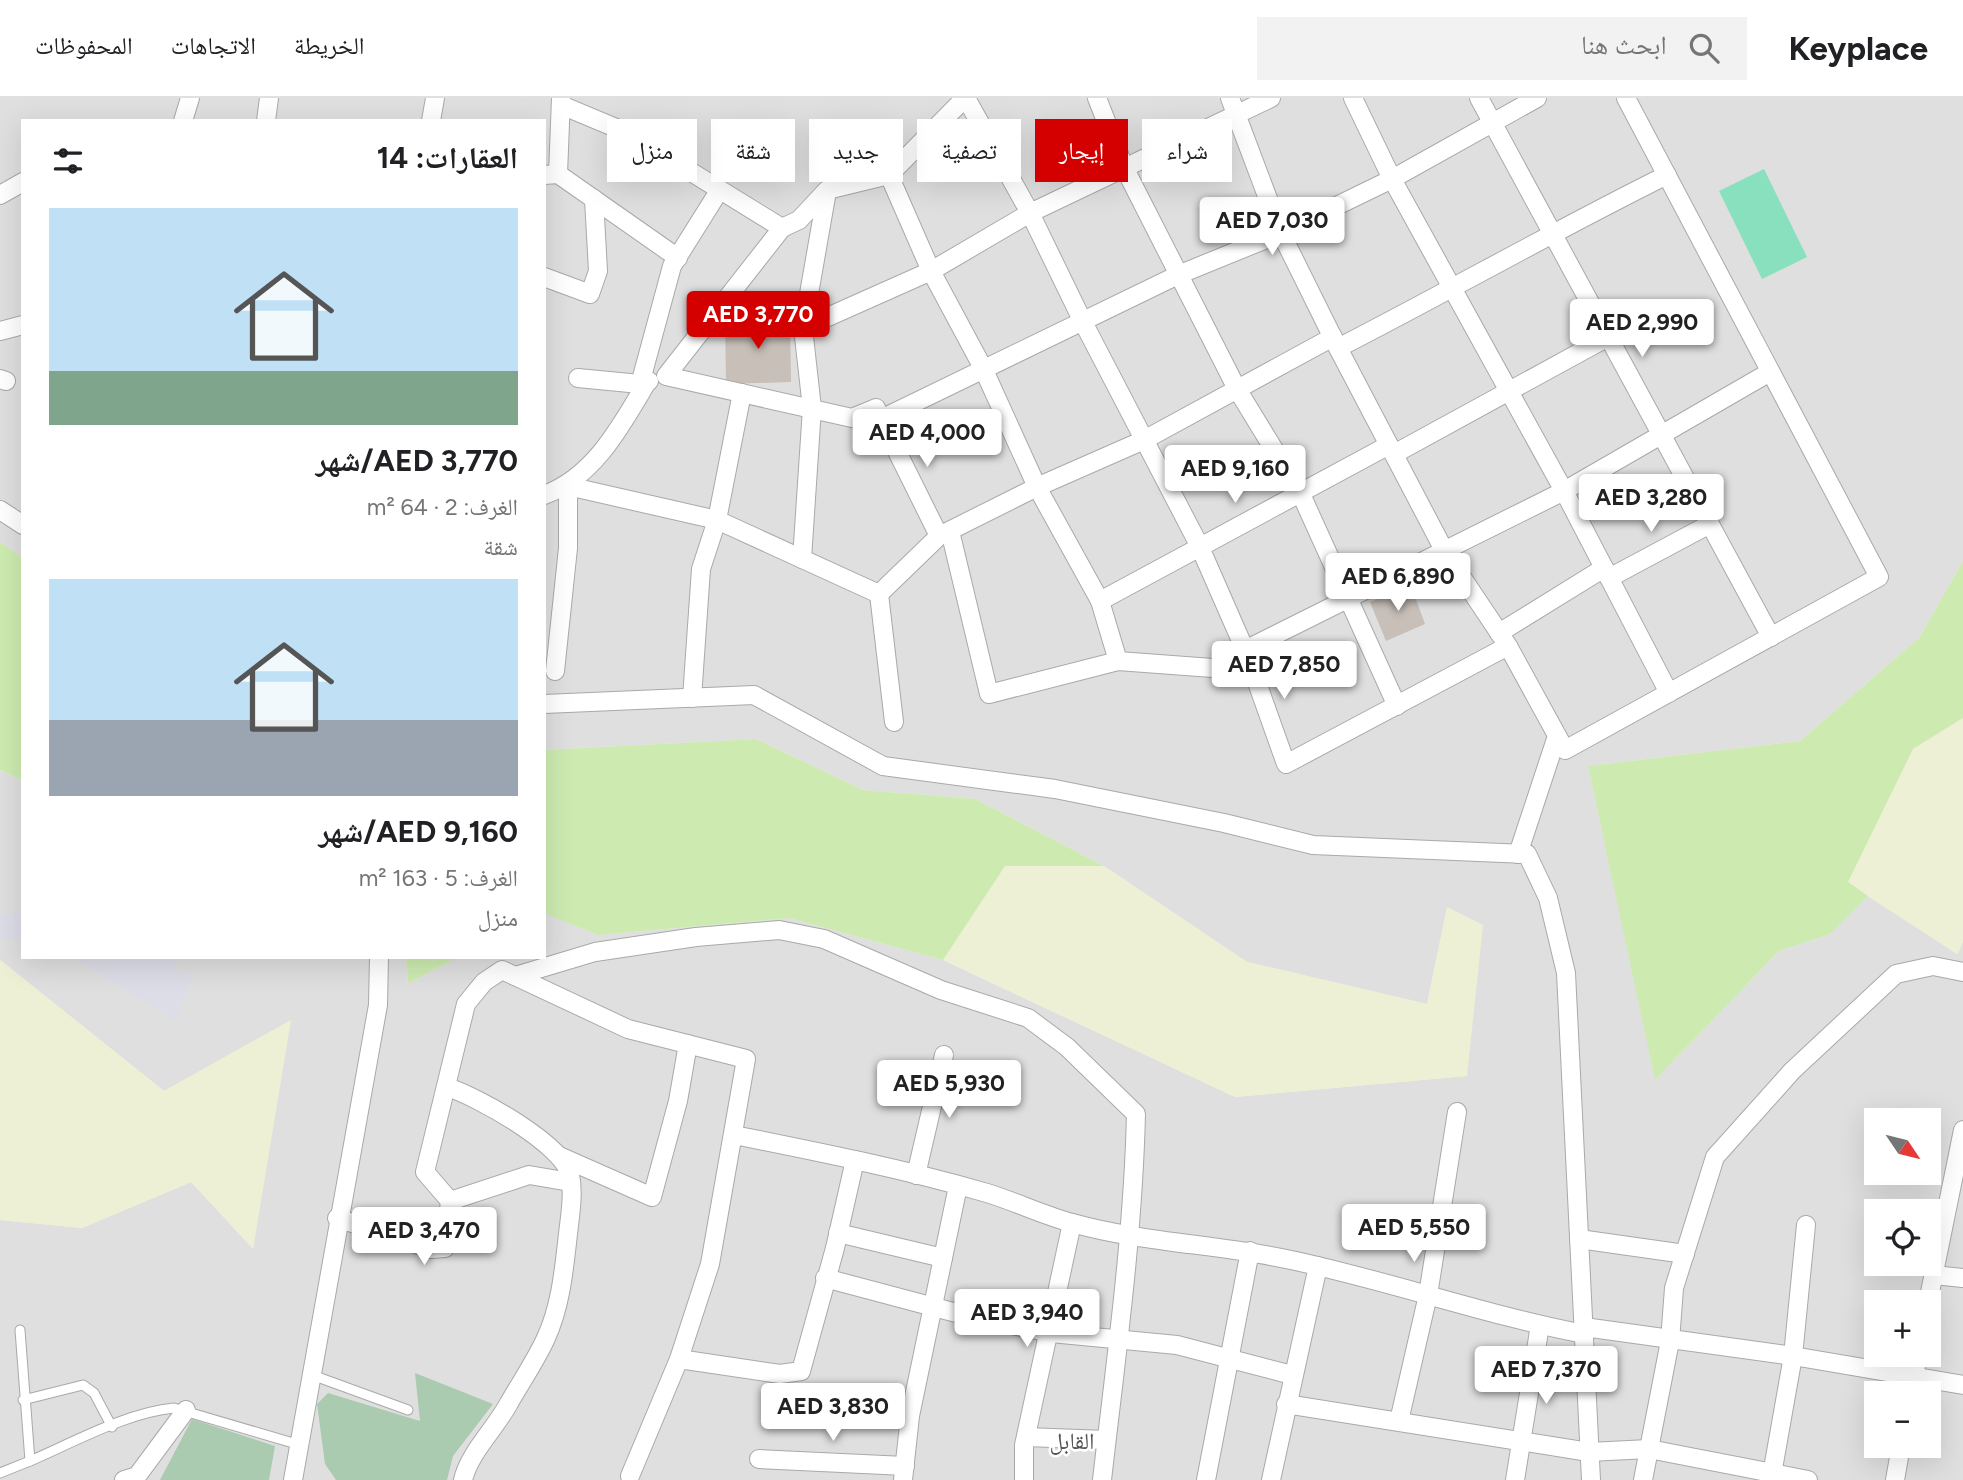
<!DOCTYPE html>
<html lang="ar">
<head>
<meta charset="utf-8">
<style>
  :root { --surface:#fff; --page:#f2f2f2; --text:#202124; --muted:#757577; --line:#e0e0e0; --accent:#d40000 }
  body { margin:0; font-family:Figtree,"Noto Naskh Arabic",sans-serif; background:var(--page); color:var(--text); direction:rtl; height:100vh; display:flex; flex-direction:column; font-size:26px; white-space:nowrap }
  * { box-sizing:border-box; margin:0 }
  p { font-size:23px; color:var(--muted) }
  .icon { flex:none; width:38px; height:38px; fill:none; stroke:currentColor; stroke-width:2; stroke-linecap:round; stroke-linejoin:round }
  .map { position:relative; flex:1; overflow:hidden; direction:ltr }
  .side { position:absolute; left:21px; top:21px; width:525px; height:840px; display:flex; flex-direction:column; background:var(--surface); border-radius:0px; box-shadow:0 7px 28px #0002; direction:rtl }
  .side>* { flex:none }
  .hud { position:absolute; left:567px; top:21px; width:665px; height:63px; direction:rtl; display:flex; gap:14px }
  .needle { width:46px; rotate:125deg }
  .fabs { position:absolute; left:1864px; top:1010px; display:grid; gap:14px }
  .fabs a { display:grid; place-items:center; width:77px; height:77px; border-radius:0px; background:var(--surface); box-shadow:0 7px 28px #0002; font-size:35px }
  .price { position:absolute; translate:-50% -60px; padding:0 16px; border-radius:7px; background:#fff; color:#222; font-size:23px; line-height:46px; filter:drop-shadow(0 2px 4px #0008) }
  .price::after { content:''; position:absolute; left:50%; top:42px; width:21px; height:16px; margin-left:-10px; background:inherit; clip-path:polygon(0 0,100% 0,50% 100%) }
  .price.active { background:var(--accent); color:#fff }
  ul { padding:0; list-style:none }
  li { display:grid; align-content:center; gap:14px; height:371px; padding:0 28px }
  li span { display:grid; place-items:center; height:217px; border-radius:0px; color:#555 }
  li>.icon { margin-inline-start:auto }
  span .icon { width:126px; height:126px; fill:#fffc; stroke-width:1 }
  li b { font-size:30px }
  h2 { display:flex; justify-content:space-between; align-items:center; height:84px; padding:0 28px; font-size:30px }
  .pill { padding:0 24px; border-radius:0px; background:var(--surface); box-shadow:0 7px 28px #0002; font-size:24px; line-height:63px }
  .pill.active { background:var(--accent); color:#fff }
  header { display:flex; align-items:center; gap:42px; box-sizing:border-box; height:98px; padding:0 35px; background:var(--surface); border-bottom:2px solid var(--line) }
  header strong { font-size:33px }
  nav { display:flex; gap:38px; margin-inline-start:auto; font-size:24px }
  .search { width:490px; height:63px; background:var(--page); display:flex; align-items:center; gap:18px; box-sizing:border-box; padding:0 24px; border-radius:0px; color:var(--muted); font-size:26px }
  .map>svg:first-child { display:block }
  .residential { fill:#e0dfdf; fill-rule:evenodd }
  .farmland { fill:#eef0d5 }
  .grass { fill:#cdebb0 }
  .cemetery { fill:#aacbaf }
  .pitch { fill:#88e0be }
  .plaza { fill:#dddde8 }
  .building { fill:#c7bfb8 }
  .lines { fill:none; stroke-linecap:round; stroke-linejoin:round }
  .lane-casing { stroke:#a9a9a9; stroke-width:11 }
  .street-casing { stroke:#a9a9a9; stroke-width:20 }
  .lane { stroke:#fff; stroke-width:9 }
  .street { stroke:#fff; stroke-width:18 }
  .labels { text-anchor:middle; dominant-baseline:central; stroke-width:5; stroke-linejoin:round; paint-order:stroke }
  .neighbourhood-label { font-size:23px; fill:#555; stroke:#fff }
</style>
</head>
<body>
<header>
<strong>Keyplace</strong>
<div class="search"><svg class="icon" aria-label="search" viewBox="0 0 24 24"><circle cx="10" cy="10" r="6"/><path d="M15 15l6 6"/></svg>ابحث هنا</div>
<nav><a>الخريطة</a><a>الاتجاهات</a><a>المحفوظات</a></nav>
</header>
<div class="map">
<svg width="1963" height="1382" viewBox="0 0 1963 1382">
  <rect width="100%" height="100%" fill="#f2efe9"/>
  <path class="residential" d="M0 0H1963V463L1919 540 1800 643 1588 668 1656 981 1779 853 1830 836 1868 798 1957 856 1963 843V1382H0V1122L82 1130 191 1084 253 1150 290 923 164 993 0 862V672L23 682V859H406L408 885 459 859H544L545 814 598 837 789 820 943 862 1235 999 1466 978 1447 810 1427 906 1247 864 1104 768 975 701 863 692 756 641 544 652V23H23V460L0 444ZM1876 1022H1928V1074H1876ZM1876 1113H1928V1166H1876ZM1876 1204H1928V1256H1876ZM1876 1295H1928V1348H1876Z"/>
  <g class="farmland">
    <path d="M1963 620V843L1958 856 1847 785 1913 651Z"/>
    <path d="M1005 768H1104L1247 864 1427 906 1447 809 1483 827 1467 978 1235 999 943 862Z"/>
    <path d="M0 862 164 993 291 922 253 1151 191 1084 82 1130 0 1122Z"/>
  </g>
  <g class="grass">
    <path d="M0 444 23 460V682L0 672Z"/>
    <path d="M1963 463V620L1913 651 1848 784 1868 798 1830 836 1779 853 1655 982 1588 668 1800 643 1919 540Z"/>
    <path d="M756 641 863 692 975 701 1104 768H1005L943 862 789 820 598 837 544 815V652Z"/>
    <path d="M406 859H459L408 885Z"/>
  </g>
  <g class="cemetery">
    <path d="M415 1275 493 1306 453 1358 447 1382H336L325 1366 317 1306 328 1295 420 1323Z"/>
    <path d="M192 1321 275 1348 269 1382H160Z"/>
  </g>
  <path class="pitch" d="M1764 71 1807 159 1762 181 1719 93Z"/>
  <g class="plaza">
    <path d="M23 814V842H0V817Z"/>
    <path d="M73 859H177L174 872 194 876 175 923Z"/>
  </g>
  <g class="building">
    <path d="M790 219 791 284 726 286 725 221Z"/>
    <path d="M1411 488 1425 526 1386 543 1370 504Z"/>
  </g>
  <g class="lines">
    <g class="lane-casing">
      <g id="lane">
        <path d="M312 1277 408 1312"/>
        <path d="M23 1302 83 1287 94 1295 112 1329"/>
        <path d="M30 1363C72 1345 128 1314 174 1310L300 1347"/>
        <path d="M0 1375 30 1363 20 1232"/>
      </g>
    </g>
    <g class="street-casing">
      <g id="street">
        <path d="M965 0 889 77 827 92 799 122 782 130 666 278 852 320 876 310 881 321 1178 177 1281 135 1392 81 1537 0"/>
        <path d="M966 0 1030 115 1083 224 1199 447 1245 552 1564 393 1770 274"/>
        <path d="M1097 0 1124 69 1237 291 1300 394 1397 608"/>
        <path d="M1230 0 1281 135 1338 250 1445 454 1508 548 1565 652 1879 479 1626 0"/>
        <path d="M1353 0 1392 81 1564 393 1669 595"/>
        <path d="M1479 0 1771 539"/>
        <path d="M561 7 628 35 782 130"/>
        <path d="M183 23 190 0"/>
        <path d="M266 23 269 0"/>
        <path d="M431 23 435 0"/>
        <path d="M558 76 561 0"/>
        <path d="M544 77 558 76 678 160"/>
        <path d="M889 77 931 173 983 270 1037 389 1100 503 1118 563"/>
        <path d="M0 97 23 84"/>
        <path d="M544 179 590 196 598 173 594 101"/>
        <path d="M803 230 931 173 1030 115 1271 0"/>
        <path d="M0 233 23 227"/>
        <path d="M1338 250C1449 193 1556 132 1667 77"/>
        <path d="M578 280 640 286 649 283"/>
        <path d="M0 281 6 283"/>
        <path d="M640 286 672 168 719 93"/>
        <path d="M881 321 939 438"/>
        <path d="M1394 356 1608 239"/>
        <path d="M544 397C594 379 621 328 647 284"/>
        <path d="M0 412 23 427"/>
        <path d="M950 433 989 596 1118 563 1253 573"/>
        <path d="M802 461 812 310 803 230 827 93"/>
        <path d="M1609 480 1710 426"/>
        <path d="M879 496 939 438 1037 389 1144 342 1333 239"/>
        <path d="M1100 503 1389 347"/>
        <path d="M1499 535 1604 470"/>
        <path d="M1249 562 1286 666 1508 548"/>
        <path d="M555 573 568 450V388L717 422 879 496 894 624"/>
        <path d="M692 600 701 471 717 422 742 295"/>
        <path d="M544 606 754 597 883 668 1055 691 1224 725 1313 747 1527 756 1548 800 1566 875 1591 1382"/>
        <path d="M1518 756 1557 638"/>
        <path d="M515 878 595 854 696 839 779 832 824 841 941 892 1028 920 1067 949 1136 1016C1133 1139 1116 1260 1102 1382"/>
        <path d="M447 989C476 998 563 1046 570 1077 574 1095 570 1118 568 1136 564 1171 561 1207 546 1240 536 1262 521 1284 509 1305 496 1330 469 1355 463 1382"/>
        <path d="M734 1037C819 1054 904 1071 987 1095 1016 1104 1043 1117 1072 1125 1144 1145 1218 1146 1291 1162 1390 1183 1485 1217 1584 1236"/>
        <path d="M559 1058 652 1099 678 1003 688 946"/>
        <path d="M916 1077 944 957"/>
        <path d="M570 1084 529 1077 450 1103 425 1074 466 906 484 884 502 872 628 931 746 961 710 1166 679 1261 630 1378"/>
        <path d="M337 1120 431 1151 445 1150 450 1103"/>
        <path d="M838 1135 943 1160"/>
        <path d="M1579 1141 1685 1156"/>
        <path d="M1934 1177 1963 1180"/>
        <path d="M825 1180 964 1217 1051 1235 1177 1247 1292 1277"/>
        <path d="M1928 1204 1963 1032"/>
        <path d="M1584 1229 1793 1258 1963 1287"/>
        <path d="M679 1261 780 1276 801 1273 835 1150 855 1062"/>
        <path d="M1911 1295 1918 1256"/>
        <path d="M1286 1306 1589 1354 1649 1351 1808 1382"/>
        <path d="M1399 1323 1428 1197 1457 1014"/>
        <path d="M1026 1339 1106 1342"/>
        <path d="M759 1361 905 1368"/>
        <path d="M124 1382 137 1378 186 1312"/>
        <path d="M293 1382 378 907 379 859"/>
        <path d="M903 1382 910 1318 958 1088"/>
        <path d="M1024 1382V1347L1072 1125"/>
        <path d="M1206 1382 1250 1153"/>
        <path d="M1271 1382 1318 1168"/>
        <path d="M1515 1382 1540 1227"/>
        <path d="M1643 1382 1670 1243 1674 1190 1715 1059 1792 973 1896 876 1933 868 1963 874"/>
        <path d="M1771 1382 1793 1258 1806 1127"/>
        <path d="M1895 1382 1901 1348"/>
      </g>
    </g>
    <use href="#lane" class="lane"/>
    <use href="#street" class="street"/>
  </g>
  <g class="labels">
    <g class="neighbourhood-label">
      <text x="1072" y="1343">القابل</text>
    </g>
  </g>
</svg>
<div class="fabs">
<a><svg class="needle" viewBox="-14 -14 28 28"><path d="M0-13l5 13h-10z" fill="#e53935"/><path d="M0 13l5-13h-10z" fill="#757577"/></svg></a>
<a><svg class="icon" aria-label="locate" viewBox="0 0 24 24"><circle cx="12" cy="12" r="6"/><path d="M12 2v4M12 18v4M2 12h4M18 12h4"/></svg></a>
<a>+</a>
<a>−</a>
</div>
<b class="price" style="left:1272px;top:159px">AED 7,030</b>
<b class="price active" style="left:758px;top:253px">AED 3,770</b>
<b class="price" style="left:1642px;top:261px">AED 2,990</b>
<b class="price" style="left:927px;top:371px">AED 4,000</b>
<b class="price" style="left:1235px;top:407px">AED 9,160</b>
<b class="price" style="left:1651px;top:436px">AED 3,280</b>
<b class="price" style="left:1398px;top:515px">AED 6,890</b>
<b class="price" style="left:1284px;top:603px">AED 7,850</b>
<b class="price" style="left:949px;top:1022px">AED 5,930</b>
<b class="price" style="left:1414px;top:1166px">AED 5,550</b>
<b class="price" style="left:424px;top:1169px">AED 3,470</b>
<b class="price" style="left:1027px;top:1251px">AED 3,940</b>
<b class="price" style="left:1546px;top:1308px">AED 7,370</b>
<b class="price" style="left:833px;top:1345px">AED 3,830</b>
<div class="hud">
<a class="pill">شراء</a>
<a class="pill active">إيجار</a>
<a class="pill">تصفية</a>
<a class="pill">جديد</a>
<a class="pill">شقة</a>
<a class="pill">منزل</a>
</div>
<section class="side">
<h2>العقارات: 14<svg class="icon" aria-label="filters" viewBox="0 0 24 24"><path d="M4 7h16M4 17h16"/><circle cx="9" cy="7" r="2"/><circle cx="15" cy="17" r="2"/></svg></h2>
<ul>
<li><span style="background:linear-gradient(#bfe0f5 75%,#7fa58c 0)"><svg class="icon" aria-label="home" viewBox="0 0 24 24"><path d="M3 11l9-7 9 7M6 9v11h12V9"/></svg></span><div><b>AED 3,770/شهر</b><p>الغرف: 2 · 64 m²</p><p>شقة</p></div></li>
<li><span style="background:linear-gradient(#bfe0f5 65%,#9aa5b1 0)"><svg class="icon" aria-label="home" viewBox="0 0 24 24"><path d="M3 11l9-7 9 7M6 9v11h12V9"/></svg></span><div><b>AED 9,160/شهر</b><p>الغرف: 5 · 163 m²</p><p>منزل</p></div></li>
</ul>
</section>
</div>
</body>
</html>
